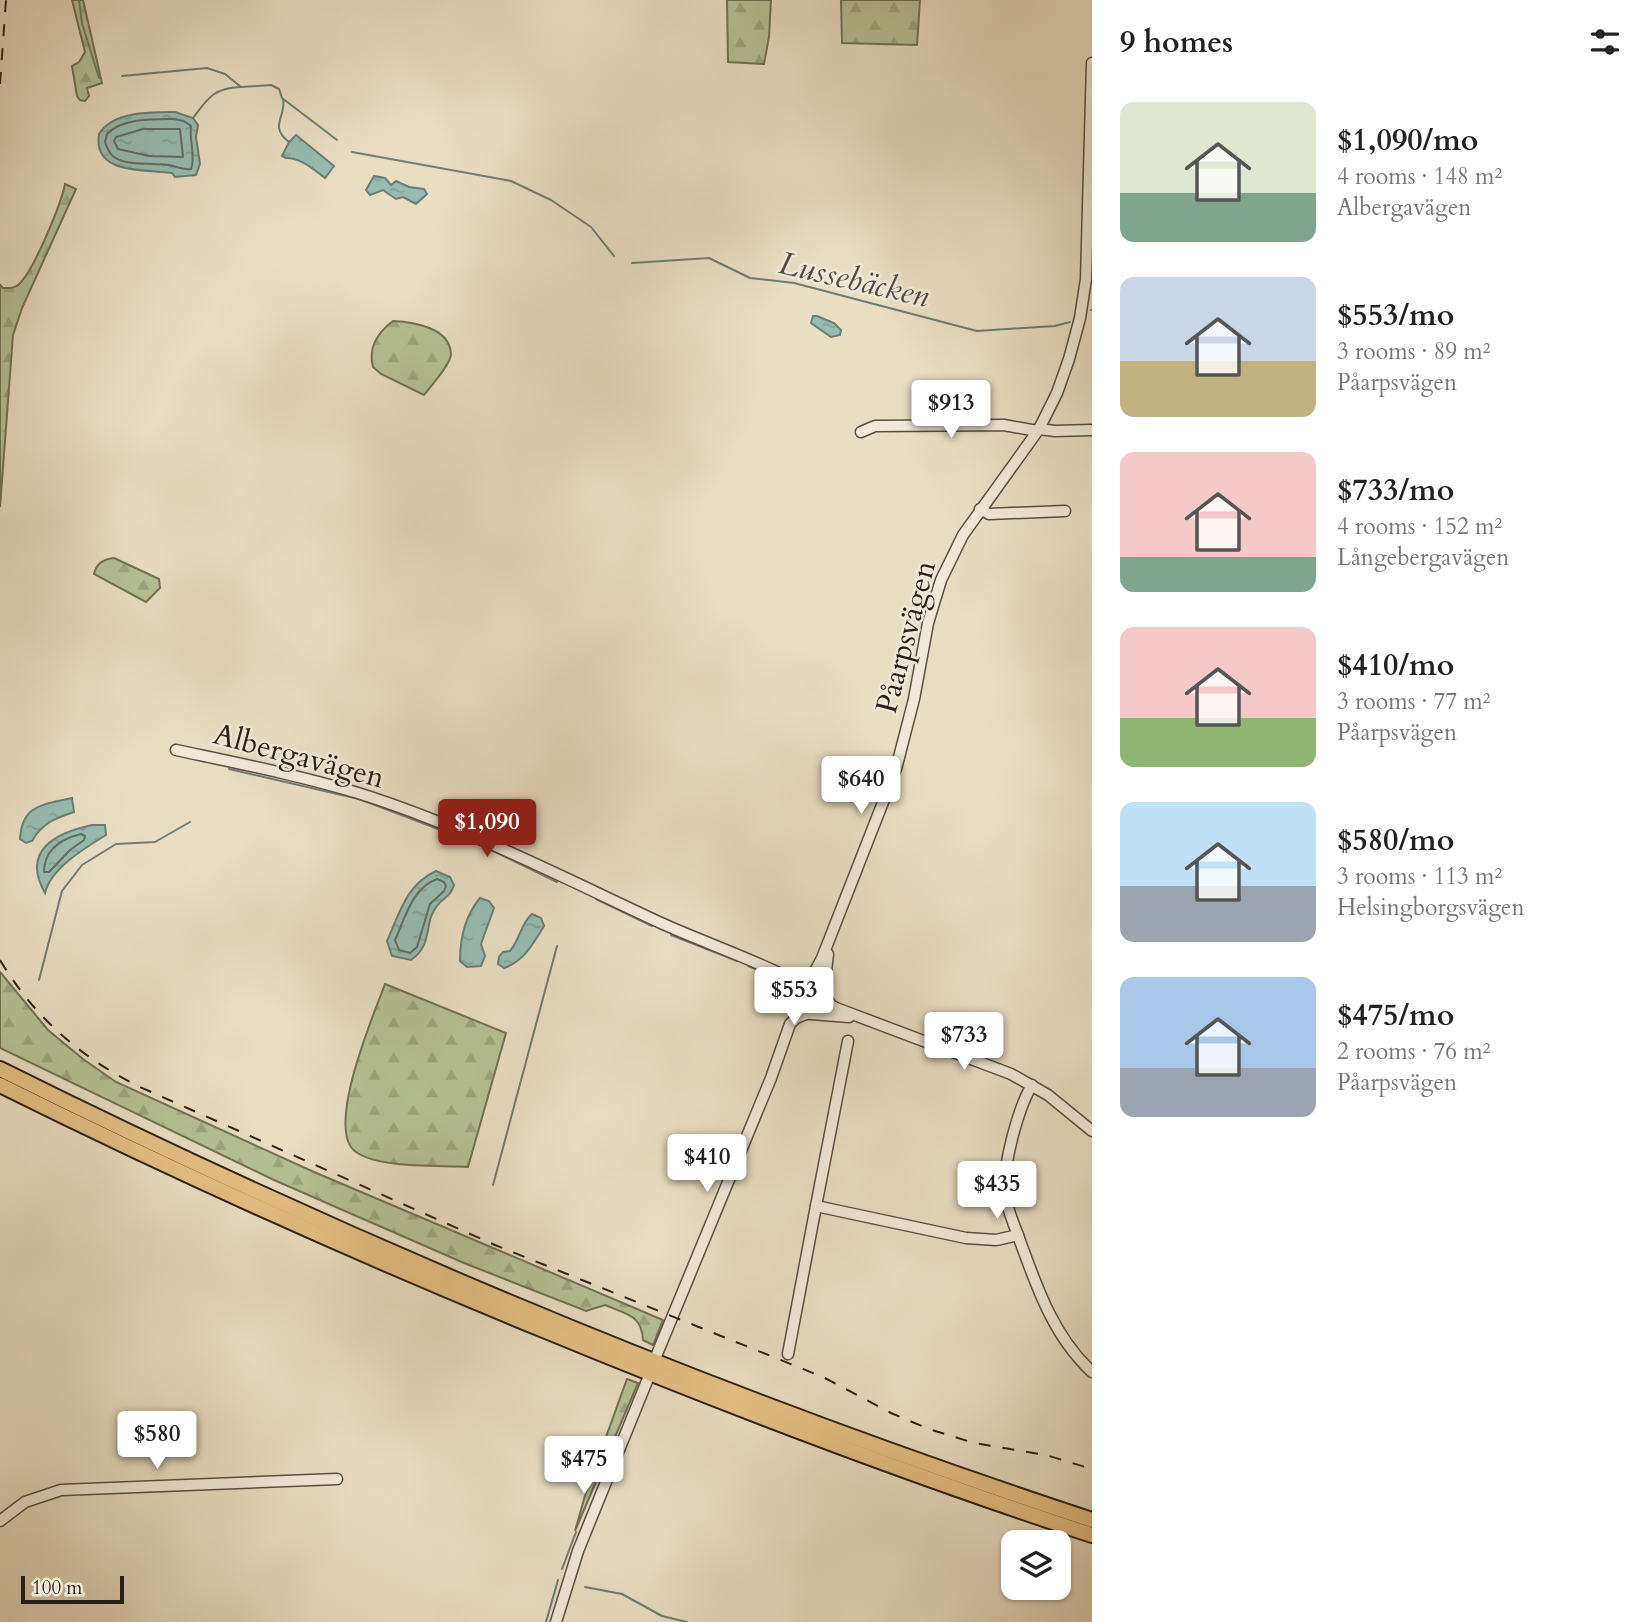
<!DOCTYPE html>
<html lang="en">
<head>
<meta charset="utf-8">
<style>
  :root { --surface:#fff; --page:#f2f2f2; --text:#222; --muted:#767676; --accent:#8f2418 }
  body { margin:0; font-family:Cardo,serif; background:var(--page); color:var(--text); height:100vh; display:flex; flex-direction:column; font-size:26px; white-space:nowrap }
  * { box-sizing:border-box; margin:0 }
  p { font-size:23px; color:var(--muted) }
  .icon { flex:none; width:38px; height:38px; fill:none; stroke:currentColor; stroke-width:2; stroke-linecap:round; stroke-linejoin:round }
  .map { position:relative; flex:1; overflow:hidden }
  .details { display:flex; flex-direction:column; background:var(--surface); width:560px }
  .details>* { flex:none }
  .buttons { position:absolute; left:1001px; top:1530px; display:grid; gap:14px }
  .buttons a { display:grid; place-items:center; width:70px; height:70px; border-radius:14px; background:var(--surface); box-shadow:0 2px 5px #0004; font-size:35px }
  .scale { position:absolute; left:21px; bottom:18px; width:103px; box-sizing:border-box; padding-left:7px; border:4px solid #2a1f17; border-top:0; font-size:19px; line-height:24px; white-space:nowrap; color:#2a1f17; -webkit-text-stroke:5px #f1e9d7; paint-order:stroke }
  .price { position:absolute; translate:-50% -60px; padding:0 16px; border-radius:7px; background:#fff; color:#222; font-size:23px; line-height:46px; filter:drop-shadow(0 2px 4px #0008) }
  .price::after { content:''; position:absolute; left:50%; top:42px; width:21px; height:16px; margin-left:-10px; background:inherit; clip-path:polygon(0 0,100% 0,50% 100%) }
  .price.on { background:var(--accent); color:#fff }
  ul { padding:0; list-style:none }
  li { display:flex; align-items:center; gap:21px; height:175px; padding:0 28px }
  li span { display:grid; place-items:center; flex:none; width:196px; height:140px; border-radius:14px; color:#555 }
  li>.icon { margin-inline-start:auto }
  span .icon { width:84px; height:84px; fill:#fffc; stroke-width:1 }
  li b { font-size:30px }
  h2 { display:flex; justify-content:space-between; align-items:center; height:84px; padding:0 28px; font-size:30px }
  main { display:flex; flex:1; min-height:0 }
  .map>svg:first-child { display:block }
  .forest { fill:url(#forest-firs); stroke:#707056; stroke-width:2 }
  .water { fill:url(#water-ripples); stroke:#6b7d74; stroke-width:2 }
  .lines { fill:none; stroke-linecap:round; stroke-linejoin:round }
  .shore { stroke:#606e64; stroke-width:2 }
  .stream { stroke:#6b7d74; stroke-width:2 }
  .minor-casing { stroke:#5a4e42; stroke-width:13 }
  .highway-casing { stroke:#2a1f17; stroke-width:18 }
  .minor { stroke:#f1e9d7; stroke-width:10 }
  .highway { stroke:#e4be81; stroke-width:14 }
  .rail { stroke:#2a1f17; stroke-width:2; stroke-dasharray:12 12; stroke-linecap:butt }
  .labels { text-anchor:middle; dominant-baseline:central; stroke-width:5; stroke-linejoin:round; paint-order:stroke }
  .street-label { font-size:30px; fill:#2a1f17; stroke:#f1e9d7 }
  .water-label { font-size:32px; font-style:italic; fill:#4b4e46; stroke:#f1e9d7 }
</style>
</head>
<body>
<main>
<div class="map">
<svg width="1092" height="1622" viewBox="0 0 1092 1622">
  <defs>
    <pattern id="forest-firs" width="22" height="20" patternUnits="userSpaceOnUse" patternTransform="scale(1.75)"><rect width="22" height="20" fill="#b5c194"/><path d="M5 1l3.5 6h-7zM16 11l3.5 6h-7z" fill="#9ca57f"/></pattern>
    <pattern id="water-ripples" width="26" height="14" patternUnits="userSpaceOnUse" patternTransform="scale(1.75)"><rect width="26" height="14" fill="#97bcb2"/><path d="M2 4q2-2 4 0t4 0M15 11q2-2 4 0t4 0" fill="none" stroke="#82a198"/></pattern>
  </defs>
  <rect width="100%" height="100%" fill="#e9ddc2"/>
  <filter id="stains"><feTurbulence type="fractalNoise" baseFrequency=".00286" numOctaves="4"/><feColorMatrix values="0 0 0 0 .2 0 0 0 0 .09 0 0 0 0 .02 0 0 0 .5 -.17"/></filter>
  <radialGradient id="worn" r=".72"><stop offset=".6" stop-color="#630" stop-opacity="0"/><stop offset="1" stop-color="#630" stop-opacity=".3"/></radialGradient>
  <g class="forest">
    <path d="M72 0H83L102 83 87 88 89 96 85 101 80 100 77 96 72 66 79 62 85 52Z"/>
    <path d="M727 0H771L769 37 764 64 728 62Z"/>
    <path d="M841 0H920L917 45 842 43Z"/>
    <path d="M65 184 76 189 22 308 13 335 0 507V285L3 288C9 288 13 289 18 285 33 273 61 204 65 184Z"/>
    <path d="M393 321C412 322 450 327 451 354 451 364 431 386 424 395L381 374 373 367C368 348 377 333 393 321Z"/>
    <path d="M114 558 159 579 160 588 146 602 94 574C96 564 104 559 114 558Z"/>
    <path d="M0 972 48 1030 83 1059 116 1082 314 1172 663 1320 653 1345 643 1340C642 1315 626 1314 605 1305L586 1311 464 1263 274 1180 0 1048Z"/>
    <path d="M385 984 506 1033 468 1167C438 1165 381 1169 356 1152 324 1130 374 1014 385 984Z"/>
    <path d="M627 1379 638 1383 575 1531 586 1492Z"/>
  </g>
  <g class="water">
    <path d="M175 112 193 118 198 125 196 137 200 164 196 175 175 177 172 173C148 169 92 176 99 134 113 111 151 112 175 112Z"/>
    <path d="M296 135 334 166 325 178C313 169 301 158 286 158L282 156 289 142Z"/>
    <path d="M374 176 385 178 391 185 396 181 409 187 424 189 427 194 416 204 403 197 396 199 383 190 370 195 366 190Z"/>
    <path d="M813 316H817L834 323 841 330 840 335 831 337 811 323Z"/>
    <path d="M72 798 74 812C56 818 42 823 32 841L26 843 20 839C22 804 43 805 72 798Z"/>
    <path d="M92 825H105L106 835C85 848 51 868 45 893 21 851 55 833 92 825Z"/>
    <path d="M436 871 450 877 454 885C450 898 444 896 437 906 423 923 434 944 411 960L392 956 387 941C400 912 406 885 436 871Z"/>
    <path d="M480 898 489 901 494 908 481 944 485 956 481 966 467 967 460 961C460 938 465 916 480 898Z"/>
    <path d="M532 914 541 918 544 926C534 943 523 962 504 968L498 964 499 957 503 952 510 951C520 939 521 923 532 914Z"/>
  </g>
  <g class="lines">
    <g class="shore">
      <path d="M174 119 184 121 191 126C189 140 196 157 191 169 182 170 178 167 169 165 154 163 126 166 114 157 109 154 107 147 105 142L107 134C123 118 153 119 174 119Z"/>
      <path d="M143 129H180L183 157 149 156 118 149 114 141 116 137Z"/>
      <path d="M81 834 85 836 84 840 70 850 49 872H44C44 850 61 839 81 834Z"/>
      <path d="M437 879 444 882 446 886 444 891 430 904 417 947 410 953 399 950 395 940C405 918 412 888 437 879Z"/>
    </g>
    <g class="stream">
      <path d="M79 0 82 23 99 78"/>
      <path d="M122 76 207 68 225 74 241 87 271 85 279 89 282 98 337 140"/>
      <path d="M283 99C287 116 268 126 289 142"/>
      <path d="M193 118C208 98 214 88 240 87"/>
      <path d="M352 152 511 181 551 200 591 227 614 256"/>
      <path d="M632 263 709 258 750 278 794 283 977 331 1055 326 1070 322"/>
      <path d="M1091 310H1092"/>
      <path d="M229 769 359 799 483 846 557 882"/>
      <path d="M596 899 652 926"/>
      <path d="M671 935 737 961"/>
      <path d="M748 966 774 976"/>
      <path d="M39 980 62 891 82 865 116 844 155 842 190 822"/>
      <path d="M493 1185 557 946"/>
      <path d="M562 1569 576 1532"/>
      <path d="M585 1587 622 1594 662 1616 687 1622"/>
      <path d="M546 1622 558 1580"/>
    </g>
    <g class="minor-casing">
      <g id="minor">
        <path d="M1039 429 1055 431 1092 430"/>
        <path d="M861 432 875 426 1004 425 1037 431"/>
        <path d="M980 509 989 514 1065 511"/>
        <path d="M176 750C237 763 298 775 358 793 463 826 562 877 661 923 705 943 751 958 793 980"/>
        <circle cx="806" cy="995" r="19"/>
        <path d="M807 976 815 971 822 958 896 769 914 699 928 623 941 580 963 535 1039 429 1057 393 1069 359 1080 318 1086 279 1092 63"/>
        <path d="M824 989 828 954"/>
        <path d="M825 996 831 1005 836 1008 1011 1074 1048 1095 1092 1131"/>
        <path d="M811 1014 849 1017"/>
        <path d="M1032 1085C1018 1108 1002 1168 1005 1194 1007 1210 1015 1226 1020 1241 1037 1288 1054 1337 1092 1372"/>
        <path d="M816 1206 848 1041"/>
        <path d="M657 1354 771 1078 790 1024 796 1018 806 1014"/>
        <path d="M788 1354 816 1206 966 1238 996 1240 1018 1235"/>
        <path d="M0 1521 25 1502 61 1490 337 1479"/>
        <path d="M556 1622 578 1551 647 1381"/>
      </g>
    </g>
    <g class="highway-casing">
      <g id="highway">
        <path d="M0 1069C352 1244 718 1397 1092 1520"/>
        <path d="M0 1085C177 1173 358 1254 541 1329 723 1404 906 1474 1092 1535"/>
      </g>
    </g>
    <use href="#minor" class="minor"/>
    <use href="#highway" class="highway"/>
    <g class="rail">
      <path d="M0 84 6 0"/>
      <path d="M0 960C34 1017 81 1058 140 1087L495 1245 823 1377 891 1413 929 1429 974 1443 1046 1455 1092 1469"/>
    </g>
  </g>
  <g class="labels">
    <g class="street-label">
      <text transform="translate(906 637) rotate(-75)">Påarpsvägen</text>
      <text transform="translate(299 756) rotate(15)">Albergavägen</text>
    </g>
    <g class="water-label">
      <text transform="translate(854 280) rotate(13)">Lussebäcken</text>
    </g>
  </g>
  <rect width="100%" height="100%" filter="url(#stains)"/>
  <rect width="100%" height="100%" fill="url(#worn)"/>
</svg>
<div class="buttons">
<a><svg class="icon" aria-label="layers" viewBox="0 0 24 24"><path d="M12 4l9 5-9 5-9-5zM3 14l9 5 9-5"/></svg></a>
</div>
<div class="scale">100 m</div>
<b class="price" style="left:951px;top:440px">$913</b>
<b class="price" style="left:861px;top:816px">$640</b>
<b class="price on" style="left:487px;top:859px">$1,090</b>
<b class="price" style="left:794px;top:1027px">$553</b>
<b class="price" style="left:964px;top:1072px">$733</b>
<b class="price" style="left:707px;top:1194px">$410</b>
<b class="price" style="left:997px;top:1221px">$435</b>
<b class="price" style="left:157px;top:1471px">$580</b>
<b class="price" style="left:584px;top:1496px">$475</b>
</div>
<section class="details">
<h2>9 homes<svg class="icon" aria-label="filters" viewBox="0 0 24 24"><path d="M4 7h16M4 17h16"/><circle cx="9" cy="7" r="2"/><circle cx="15" cy="17" r="2"/></svg></h2>
<ul>
<li><span style="background:linear-gradient(#dfe7d0 65%,#7fa58c 0)"><svg class="icon" aria-label="home" viewBox="0 0 24 24"><path d="M3 11l9-7 9 7M6 9v11h12V9"/></svg></span><div><b>$1,090/mo</b><p>4 rooms · 148 m²</p><p>Albergavägen</p></div></li>
<li><span style="background:linear-gradient(#c9d6e8 60%,#c2b280 0)"><svg class="icon" aria-label="home" viewBox="0 0 24 24"><path d="M3 11l9-7 9 7M6 9v11h12V9"/></svg></span><div><b>$553/mo</b><p>3 rooms · 89 m²</p><p>Påarpsvägen</p></div></li>
<li><span style="background:linear-gradient(#f6c9c9 75%,#7fa58c 0)"><svg class="icon" aria-label="home" viewBox="0 0 24 24"><path d="M3 11l9-7 9 7M6 9v11h12V9"/></svg></span><div><b>$733/mo</b><p>4 rooms · 152 m²</p><p>Långebergavägen</p></div></li>
<li><span style="background:linear-gradient(#f6c9c9 65%,#8fb573 0)"><svg class="icon" aria-label="home" viewBox="0 0 24 24"><path d="M3 11l9-7 9 7M6 9v11h12V9"/></svg></span><div><b>$410/mo</b><p>3 rooms · 77 m²</p><p>Påarpsvägen</p></div></li>
<li><span style="background:linear-gradient(#bfe0f5 60%,#9aa5b1 0)"><svg class="icon" aria-label="home" viewBox="0 0 24 24"><path d="M3 11l9-7 9 7M6 9v11h12V9"/></svg></span><div><b>$580/mo</b><p>3 rooms · 113 m²</p><p>Helsingborgsvägen</p></div></li>
<li><span style="background:linear-gradient(#a9c7e8 65%,#9aa5b1 0)"><svg class="icon" aria-label="home" viewBox="0 0 24 24"><path d="M3 11l9-7 9 7M6 9v11h12V9"/></svg></span><div><b>$475/mo</b><p>2 rooms · 76 m²</p><p>Påarpsvägen</p></div></li>
</ul>
</section>
</main>
</body>
</html>
